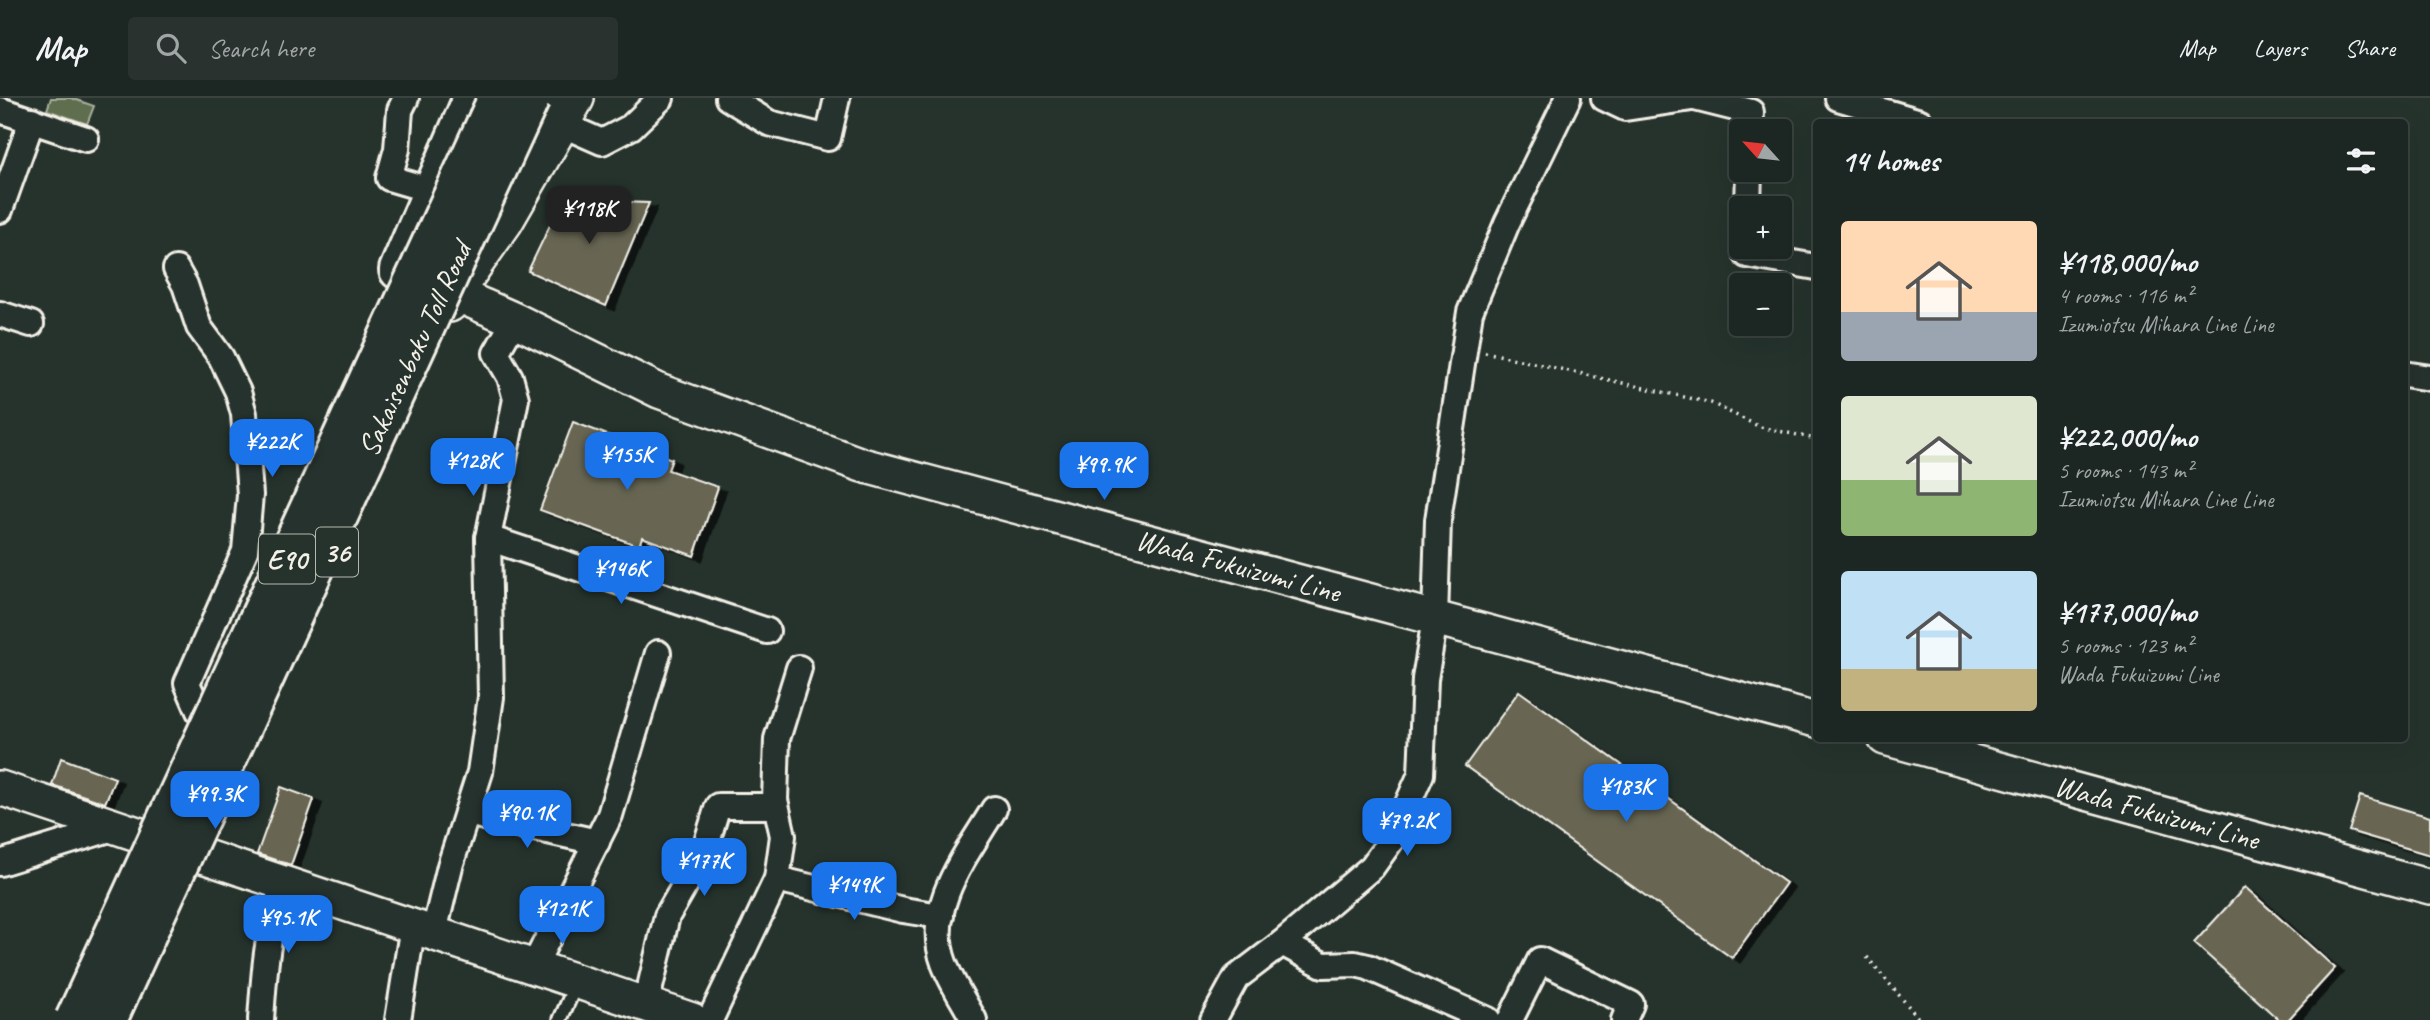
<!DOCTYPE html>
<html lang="en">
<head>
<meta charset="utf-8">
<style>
  :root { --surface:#1c2622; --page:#29322f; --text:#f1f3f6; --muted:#a0a5a5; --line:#3a4340; --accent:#1a73e8 }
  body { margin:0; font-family:Caveat,sans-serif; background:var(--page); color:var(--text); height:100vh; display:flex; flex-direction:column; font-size:26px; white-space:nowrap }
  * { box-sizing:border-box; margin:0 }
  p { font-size:23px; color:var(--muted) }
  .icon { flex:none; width:38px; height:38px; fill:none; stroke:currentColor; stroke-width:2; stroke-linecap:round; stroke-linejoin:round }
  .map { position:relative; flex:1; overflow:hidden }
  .side { position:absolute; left:1813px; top:21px; width:595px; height:623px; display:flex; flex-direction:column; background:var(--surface); border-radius:7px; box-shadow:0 7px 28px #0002,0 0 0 2px var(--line) }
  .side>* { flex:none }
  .needle { width:46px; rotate:297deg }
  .fabs { position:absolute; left:1729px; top:21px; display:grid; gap:14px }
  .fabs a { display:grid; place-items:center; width:63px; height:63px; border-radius:7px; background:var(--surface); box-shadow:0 7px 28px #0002,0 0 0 2px var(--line); font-size:35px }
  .price { position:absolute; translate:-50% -60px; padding:0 16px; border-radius:14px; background:var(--accent); color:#fff; font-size:23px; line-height:46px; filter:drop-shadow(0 2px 4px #0008) }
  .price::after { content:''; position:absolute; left:50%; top:42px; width:21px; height:16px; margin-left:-10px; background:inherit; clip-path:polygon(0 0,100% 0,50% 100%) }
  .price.on { background:#222; color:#fff }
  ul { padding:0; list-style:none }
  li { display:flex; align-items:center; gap:21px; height:175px; padding:0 28px }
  li span { display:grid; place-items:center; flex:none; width:196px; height:140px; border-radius:7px; color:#555 }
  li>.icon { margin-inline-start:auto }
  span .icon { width:84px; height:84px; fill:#fffc; stroke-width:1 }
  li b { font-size:30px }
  h2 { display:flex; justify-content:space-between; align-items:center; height:84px; padding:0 28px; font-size:30px }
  header { display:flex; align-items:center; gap:42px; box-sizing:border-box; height:98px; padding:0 35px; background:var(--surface); border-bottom:2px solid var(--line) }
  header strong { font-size:33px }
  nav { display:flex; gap:38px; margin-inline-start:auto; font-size:24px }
  .search { width:490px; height:63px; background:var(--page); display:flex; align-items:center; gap:18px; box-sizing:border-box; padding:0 24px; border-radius:7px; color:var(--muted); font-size:26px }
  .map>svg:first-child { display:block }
  .green { fill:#5f6e50; stroke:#aab09c; stroke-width:2 }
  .building { fill:#686652; stroke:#f4f1e8; stroke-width:2; filter:url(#shadow) }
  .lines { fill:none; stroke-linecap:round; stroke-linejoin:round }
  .service-casing { stroke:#f4f1e8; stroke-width:18 }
  .minor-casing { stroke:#f4f1e8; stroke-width:30 }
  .secondary-casing { stroke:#f4f1e8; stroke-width:38 }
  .primary-casing { stroke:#f4f1e8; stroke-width:42 }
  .trunk-casing { stroke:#f4f1e8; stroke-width:44 }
  .path { stroke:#f4f1e8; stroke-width:3.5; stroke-dasharray:2 5; stroke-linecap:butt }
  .service { stroke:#26332d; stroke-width:12 }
  .minor { stroke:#26332d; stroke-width:24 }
  .secondary { stroke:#26332d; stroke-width:33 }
  .primary { stroke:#26332d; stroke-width:37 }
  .trunk { stroke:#26332d; stroke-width:38 }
  .trunk-bridge-casing { stroke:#f4f1e8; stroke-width:44; stroke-linecap:butt }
  .trunk-bridge { stroke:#26332d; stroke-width:38 }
  .labels { text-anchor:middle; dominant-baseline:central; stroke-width:7; stroke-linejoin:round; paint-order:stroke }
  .shield { fill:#26332d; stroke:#b6b8b0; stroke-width:2 }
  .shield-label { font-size:28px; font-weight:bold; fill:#f4f1e8 }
  .street-label { font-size:30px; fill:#f4f1e8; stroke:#26332d }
</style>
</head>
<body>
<header>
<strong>Map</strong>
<div class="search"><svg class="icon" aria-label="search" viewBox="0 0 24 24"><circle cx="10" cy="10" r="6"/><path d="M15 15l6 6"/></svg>Search here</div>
<nav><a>Map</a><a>Layers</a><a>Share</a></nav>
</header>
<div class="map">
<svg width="2430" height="922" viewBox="0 0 2430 922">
  <defs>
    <filter id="shadow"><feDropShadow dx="8" dy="4.5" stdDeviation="0" flood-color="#0009"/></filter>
  </defs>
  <rect width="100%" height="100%" fill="#26332d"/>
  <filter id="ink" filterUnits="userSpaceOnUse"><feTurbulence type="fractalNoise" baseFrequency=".0143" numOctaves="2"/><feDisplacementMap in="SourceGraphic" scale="14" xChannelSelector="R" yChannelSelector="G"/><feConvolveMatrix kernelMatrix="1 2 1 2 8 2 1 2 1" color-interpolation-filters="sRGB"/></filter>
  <g filter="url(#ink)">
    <path class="green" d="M51 0H71L94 8 87 26 47 12Z"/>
    <g class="building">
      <path d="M562 102 649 105 606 208 528 173Z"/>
      <path d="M573 324 672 361 668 372 718 389 694 458 642 439 639 448 540 412Z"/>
      <path d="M1519 593 1786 785 1732 860 1465 668Z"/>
      <path d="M61 660 115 680 105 705 52 687Z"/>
      <path d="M281 689 314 701 291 767 257 756Z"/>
      <path d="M2360 698 2430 719V757L2349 733Z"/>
      <path d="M2245 789 2335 870 2288 922H2279L2194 845Z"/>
    </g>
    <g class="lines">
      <g class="service-casing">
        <path id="service" d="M560 922 576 886"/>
      </g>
      <g class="minor-casing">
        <g id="minor">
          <path d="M406 0 400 12 397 51 389 80 423 90"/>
          <path d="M728 0 769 25 828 40 837 0"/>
          <path d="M1604 0 1625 10 1692 0"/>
          <path d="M1695 0 1751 14 1750 33"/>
          <path d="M1838 0 1920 24"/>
          <path d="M0 12 86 41"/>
          <path d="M561 26 602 44 631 29 661 0"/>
          <path d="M1748 110 1749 72"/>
          <path d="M0 112 32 22"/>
          <path d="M1747 149V157L1816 169"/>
          <path d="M176 171 185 187 199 229 221 259 238 294 244 316 250 397 245 453 187 585 199 613"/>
          <path d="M0 216 31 226"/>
          <path d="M2404 276 2430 280"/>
          <path d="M488 440 767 533"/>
          <path d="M467 715 597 744"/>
          <path d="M0 765 116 729"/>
          <path d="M777 781 903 812 941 818"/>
          <path d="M434 834 450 768 480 674 491 599 488 440 516 301 510 279 496 255 515 222"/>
          <path d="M1282 845 1323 867 1355 866 1368 869 1488 922"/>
          <path d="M534 868 610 717 658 555"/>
          <path d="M646 906 667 818 704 754 718 708H776"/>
          <path d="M261 922C264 875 267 830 284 786"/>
          <path d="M398 922 413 827"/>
          <path d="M710 922 777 781 783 738 775 702 777 641 799 570"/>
          <path d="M974 922C964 903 951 884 944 865 923 809 968 755 994 711"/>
          <path d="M1213 922 1236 880 1282 845 1372 769 1392 741 1421 676 1425 581 1435 521 1438 422 1470 214 1507 125 1568 0"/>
          <path d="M1510 922 1540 862 1631 906 1624 922"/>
        </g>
      </g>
      <g class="secondary-casing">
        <g id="secondary">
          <path id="s1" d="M431 185 515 222 659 293 862 367 1816 622"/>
          <path id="s2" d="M1885 640 2430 789"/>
          <path d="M0 690 692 922"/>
        </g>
      </g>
      <g class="primary-casing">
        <path id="primary" d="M449 205 454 194 504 123 575 0"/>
      </g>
      <g class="trunk-casing">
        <g id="trunk">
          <path d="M508 82 554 0"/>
          <path d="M399 172 473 0"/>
        </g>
      </g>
      <g class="path">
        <path d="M1485 254 1711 305 1760 329 1816 341"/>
        <path d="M1867 859 1920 922"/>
      </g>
      <use href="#service" class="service"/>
      <use href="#minor" class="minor"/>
      <use href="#secondary" class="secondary"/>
      <use href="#primary" class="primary"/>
      <use href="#trunk" class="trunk"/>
      <g class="trunk-bridge-casing">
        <g id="trunk-bridge">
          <path d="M75 922 498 0"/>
          <path id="s3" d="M107 922 530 0"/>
        </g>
      </g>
      <use href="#trunk-bridge" class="trunk-bridge"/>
    </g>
  </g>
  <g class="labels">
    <g class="shield">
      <rect x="316" y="429.5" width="42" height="49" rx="5"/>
      <rect x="259" y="436.5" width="56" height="49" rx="5"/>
    </g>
    <g class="shield-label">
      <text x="337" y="454">36</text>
      <text x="287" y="461">E90</text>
    </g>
    <g class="street-label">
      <text stroke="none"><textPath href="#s3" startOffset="738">Sakaisenboku Toll Road</textPath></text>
      <text stroke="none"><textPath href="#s1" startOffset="858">Wada Fukuizumi Line</textPath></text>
      <text stroke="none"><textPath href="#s2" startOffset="282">Wada Fukuizumi Line</textPath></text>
    </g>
  </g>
</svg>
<div class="fabs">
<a><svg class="needle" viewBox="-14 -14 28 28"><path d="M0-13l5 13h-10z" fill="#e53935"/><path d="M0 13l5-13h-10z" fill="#a0a5a5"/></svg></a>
<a>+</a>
<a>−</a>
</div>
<b class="price on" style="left:589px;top:148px">¥118K</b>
<b class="price" style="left:272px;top:381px">¥222K</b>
<b class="price" style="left:627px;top:394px">¥155K</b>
<b class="price" style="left:473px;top:400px">¥128K</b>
<b class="price" style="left:1104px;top:404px">¥99.9K</b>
<b class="price" style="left:621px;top:508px">¥146K</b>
<b class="price" style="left:1626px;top:726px">¥183K</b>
<b class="price" style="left:215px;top:733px">¥99.3K</b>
<b class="price" style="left:527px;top:752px">¥90.1K</b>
<b class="price" style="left:1407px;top:760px">¥79.2K</b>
<b class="price" style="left:704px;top:800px">¥177K</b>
<b class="price" style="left:854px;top:824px">¥149K</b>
<b class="price" style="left:562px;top:848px">¥121K</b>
<b class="price" style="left:288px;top:857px">¥95.1K</b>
<section class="side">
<h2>14 homes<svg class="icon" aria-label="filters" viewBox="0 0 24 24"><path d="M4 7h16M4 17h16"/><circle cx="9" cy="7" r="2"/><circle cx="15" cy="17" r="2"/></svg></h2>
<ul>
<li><span style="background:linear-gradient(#ffd9b3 65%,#9aa5b1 0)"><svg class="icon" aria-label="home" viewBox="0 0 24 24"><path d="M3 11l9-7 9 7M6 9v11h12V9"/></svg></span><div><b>¥118,000/mo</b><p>4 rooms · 116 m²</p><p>Izumiotsu Mihara Line Line</p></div></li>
<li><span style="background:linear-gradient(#dfe7d0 60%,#8fb573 0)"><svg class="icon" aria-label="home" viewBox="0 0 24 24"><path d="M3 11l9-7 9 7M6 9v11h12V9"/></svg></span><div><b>¥222,000/mo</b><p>5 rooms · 143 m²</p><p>Izumiotsu Mihara Line Line</p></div></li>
<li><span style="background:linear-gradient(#bfe0f5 70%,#c2b280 0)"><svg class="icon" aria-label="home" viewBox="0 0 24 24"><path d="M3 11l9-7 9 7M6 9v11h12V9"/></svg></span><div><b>¥177,000/mo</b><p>5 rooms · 123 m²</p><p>Wada Fukuizumi Line</p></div></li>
</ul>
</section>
</div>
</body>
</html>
